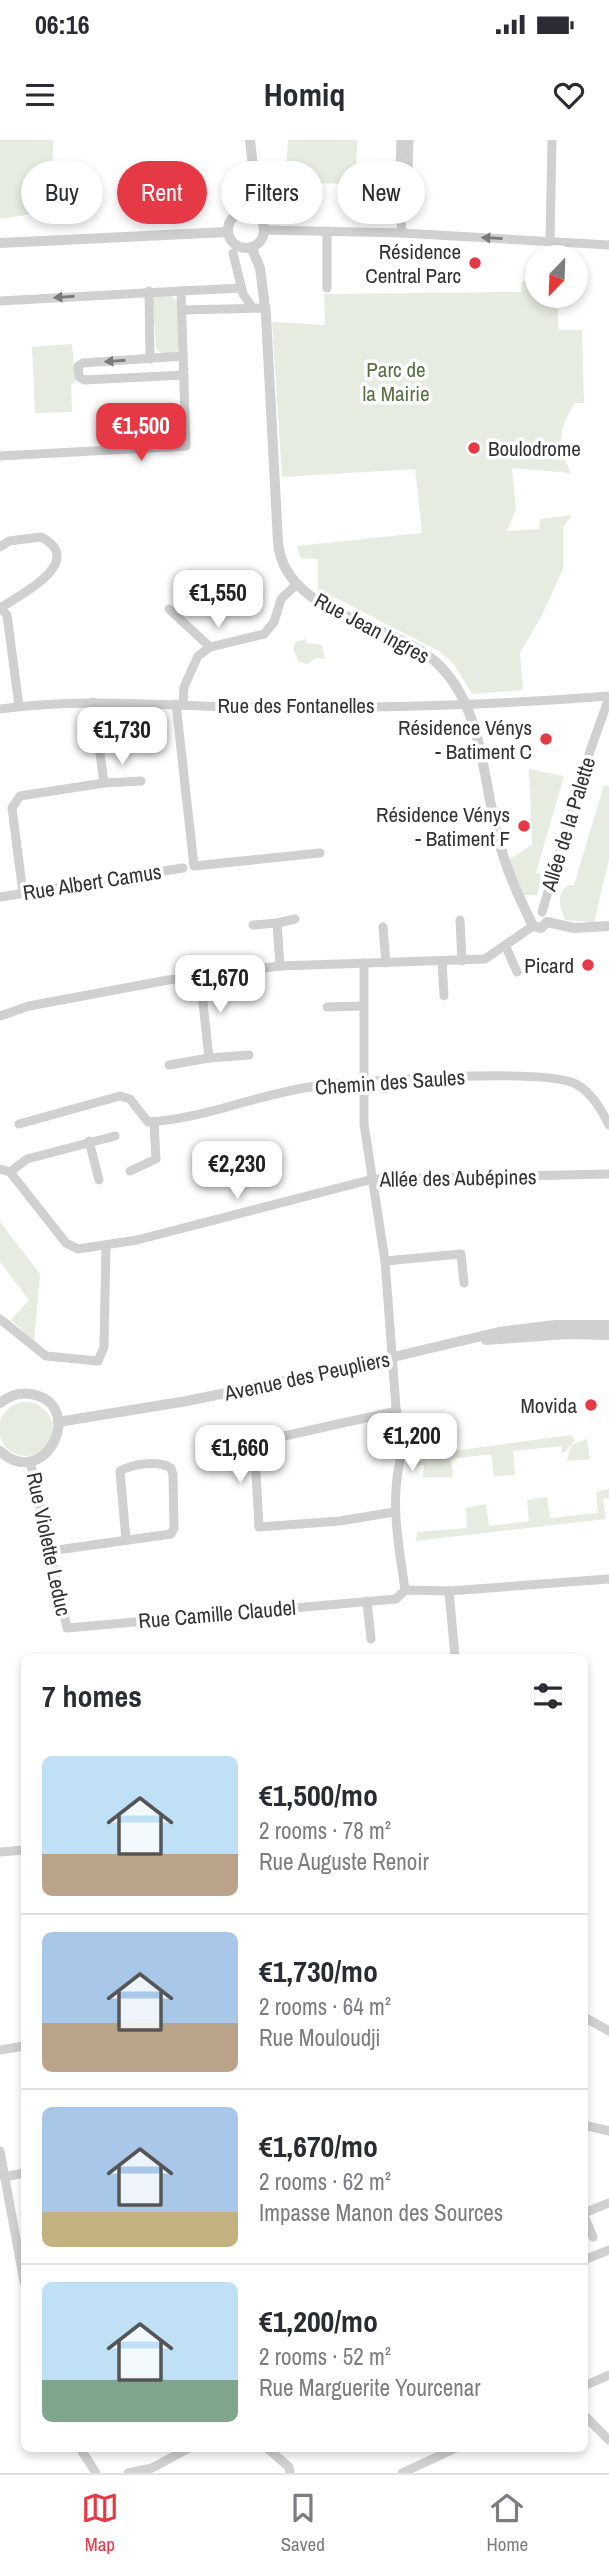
<!DOCTYPE html>
<html lang="en">
<head>
<meta charset="utf-8">
<style>
  :root { --surface:#fff; --page:#f2f2f3; --text:#2b2b33; --muted:#7c7c81; --line:#e1e1e2; --accent:#e63946 }
  body { margin:0; font-family:"Archivo Narrow",sans-serif; background:var(--page); color:var(--text); height:100vh; display:flex; flex-direction:column; font-size:26px; white-space:nowrap }
  * { box-sizing:border-box; margin:0 }
  p { font-size:23px; color:var(--muted) }
  .icon { flex:none; width:38px; height:38px; fill:none; stroke:currentColor; stroke-width:2; stroke-linecap:round; stroke-linejoin:round }
  .map { position:relative; flex:1; overflow:hidden }
  .side { position:absolute; left:21px; top:1514px; width:567px; height:798px; display:flex; flex-direction:column; background:var(--surface); border-radius:10px; box-shadow:0 4px 10px #0003 }
  .side>* { flex:none }
  .hud { position:absolute; left:21px; top:21px; width:567px; height:63px; display:flex; gap:14px }
  .needle { width:46px; rotate:203deg }
  .controls { position:absolute; left:525px; top:105px; display:grid; gap:14px }
  .controls a { display:grid; place-items:center; width:63px; height:63px; border-radius:50%; background:var(--surface); box-shadow:0 4px 10px #0003; font-size:35px }
  .price { position:absolute; translate:-50% -60px; padding:0 16px; border-radius:14px; background:#fff; color:#222; font-size:23px; line-height:46px; filter:drop-shadow(0 2px 4px #0008) }
  .price::after { content:''; position:absolute; left:50%; top:42px; width:21px; height:16px; margin-left:-10px; background:inherit; clip-path:polygon(0 0,100% 0,50% 100%) }
  .price.on { background:var(--accent); color:#fff }
  ul { padding:0; list-style:none }
  li { display:flex; align-items:center; gap:21px; height:175px; padding:0 21px }
  li+li { border-top:2px solid var(--line) }
  li span { display:grid; place-items:center; flex:none; width:196px; height:140px; border-radius:10px; color:#555 }
  li>.icon { margin-inline-start:auto }
  span .icon { width:84px; height:84px; fill:#fffc; stroke-width:1 }
  li b { font-size:30px }
  h2 { display:flex; justify-content:space-between; align-items:center; height:84px; padding:0 21px; font-size:30px }
  .chip { padding:0 24px; border-radius:32px; background:var(--surface); box-shadow:0 4px 10px #0003; font-size:24px; line-height:63px }
  .chip.on { background:var(--accent); color:#fff }
  .status { display:flex; justify-content:space-between; align-items:center; height:49px; padding:0 35px; background:var(--surface); direction:ltr }
  .status svg { height:19px; fill:currentColor }
  header { display:flex; justify-content:space-between; align-items:center; height:91px; padding:0 21px; background:var(--surface); font-size:32px; font-weight:700 }
  .tabs { display:flex; justify-content:space-around; align-items:center; height:98px; border-top:2px solid var(--line); background:var(--surface); font-size:19px; color:var(--muted) }
  .tabs a { display:grid; justify-items:center; gap:4px }
  .tabs .on { color:var(--accent) }
  .map>svg:first-child { display:block }
  .green { fill:#e6ecdf }
  .lines { fill:none; stroke-linecap:round; stroke-linejoin:round }
  .minor { stroke:#d0d0d0; stroke-width:9 }
  .tertiary { stroke:#d0d0d0; stroke-width:10 }
  .oneway { fill:#7a7a7a }
  .poi-dot { fill:#e63946; stroke:#fff; stroke-width:2.5 }
  .labels { text-anchor:middle; dominant-baseline:central; stroke-width:7; stroke-linejoin:round; paint-order:stroke }
  .poi-label { font-size:21px; fill:#333; stroke:#fff; text-anchor:end }
  .park-label { font-size:21px; fill:#56703f; stroke:#fff }
  .street-label { font-size:21px; fill:#333; stroke:#fff }
</style>
</head>
<body>
<div class="status"><b>06:16</b><svg viewBox="0 0 49 12"><path d="M0 12V9h3v3zM5 12V6h3v6zM10 12V3h3v9zM15 12V0h3v12zM26 1h20v11H26zM47 4h2v5h-2z"/></svg></div>
<header><svg class="icon" aria-label="menu" viewBox="0 0 24 24"><path d="M4 6h16M4 12h16M4 18h16"/></svg>Homiq<svg class="icon" aria-label="heart" viewBox="0 0 24 24"><path d="M12 20l-8-8c-3-5 5-10 8-4 3-6 11-1 8 4z"/></svg></header>
<div class="map">
<svg width="609" height="2333" viewBox="0 0 609 2333">
  <rect width="100%" height="100%" fill="#fff"/>
  <g class="green">
    <path d="M0 0H53L51 71 0 79Z"/>
    <path d="M288 0H357L356 44 303 43 302 36 286 35Z"/>
    <path d="M522 141H537V156H558V190H582L584 263H575C558 289 557 305 571 333L512 328 516 370 507 391 539 389 540 379 572 375 563 387V429L541 477 520 513 523 550 472 554 454 524 439 511 318 449V419L301 418 297 406 422 393 415 329 282 337 272 182 325 185 324 154 521 152Z"/>
    <path d="M170 154 178 162 179 209 176 213 163 215 156 208 153 161 155 156Z"/>
    <path d="M72 204 75 243 71 244 72 272 35 273 32 207Z"/>
    <path d="M306 499V503L322 505 325 519 316 518 307 524 298 521 293 508 296 502Z"/>
    <path d="M529 629 564 636 536 733 542 734 537 755H523L508 720 532 705Z"/>
    <path d="M604 645 609 646V720L594 782 565 780C560 766 555 756 568 745H574Z"/>
    <path d="M0 1082 40 1134 34 1201 11 1180 29 1160 0 1122Z"/>
    <circle cx="26" cy="1289" r="27"/>
    <path d="M571 1295 575 1300 565 1312H562L561 1306 513 1311 515 1335 494 1336 491 1314 451 1319 453 1337H423L424 1325H416V1316Z"/>
    <path d="M587 1299 590 1319 567 1321 571 1305Z"/>
    <path d="M609 1349V1358L603 1359 606 1379 416 1401 417 1392 467 1388 466 1368 486 1364 489 1386 529 1381 527 1360 547 1357 550 1378 598 1373 596 1352Z"/>
  </g>
  <g class="lines">
    <g class="minor">
      <path d="M401 0 399 55 402 93"/>
      <path d="M403 70 407 57 409 0"/>
      <path d="M264 90 402 93 609 105"/>
      <path d="M327 91V148"/>
      <path d="M550 101 552 0"/>
      <path d="M233 113 243 154 252 167"/>
      <path d="M149 151 150 219"/>
      <path d="M0 161 181 151"/>
      <path d="M182 170 266 168"/>
      <path d="M183 216 83 223 78 226 79 237 84 240 184 235"/>
      <path d="M0 316 186 306 181 151 242 148"/>
      <path d="M0 407 9 401 41 397C88 421 19 456 0 468"/>
      <path d="M0 468 7 475 19 566"/>
      <path d="M169 469 210 507"/>
      <path d="M176 564 194 726 320 713"/>
      <path d="M183 564 184 547 198 516 210 507 264 494 274 482 281 459 297 444"/>
      <path d="M0 569C78 558 155 565 233 567 358 569 485 566 609 556"/>
      <path d="M104 643 141 641"/>
      <path d="M23 753 12 668 20 656 104 643 93 562"/>
      <path d="M0 757 183 728"/>
      <path d="M542 772 590 611 609 558"/>
      <path d="M460 780 462 821"/>
      <path d="M253 785 277 783"/>
      <path d="M383 787 386 823"/>
      <path d="M506 807 517 832"/>
      <path d="M442 821 444 856"/>
      <path d="M364 823V984L385 1121 400 1321C390 1364 399 1406 405 1450"/>
      <path d="M280 826 277 783 295 779"/>
      <path d="M200 835 209 918"/>
      <path d="M327 867 363 866"/>
      <path d="M0 876 29 866 168 840 280 826 485 819 533 786"/>
      <path d="M169 925 209 918 249 915"/>
      <path d="M19 984 120 956 130 959 148 982C203 979 256 955 310 947 353 941 544 927 576 944 592 953 601 969 609 985"/>
      <path d="M89 1001 99 1040"/>
      <path d="M0 1029 10 1032 66 1103 78 1109 137 1100 373 1039 609 1034"/>
      <path d="M130 1031 156 1019 154 982"/>
      <path d="M10 1032 27 1019 115 996"/>
      <path d="M385 1121 461 1114 464 1143"/>
      <path d="M0 1179 46 1216 98 1221 104 1207 106 1106"/>
      <path d="M30 1321 67 1488 396 1459 405 1450 449 1451 608 1439"/>
      <path d="M394 1372 340 1381 259 1387 255 1315 257 1306 266 1300 397 1271"/>
      <path d="M50 1411 171 1394 174 1388 173 1335 171 1328C158 1320 132 1324 120 1331L126 1400"/>
      <path d="M449 1451 455 1517"/>
      <path d="M367 1461 371 1499"/>
      <path d="M0 1712 24 1710"/>
      <path d="M584 1877 609 1891"/>
      <path d="M0 1910 24 1906"/>
      <path d="M584 1985 609 1991"/>
      <path d="M0 2011 24 2142"/>
      <path d="M4 2037 24 2033"/>
      <path d="M584 2073 609 2063"/>
      <path d="M584 2076 593 2097"/>
      <path d="M584 2120 609 2110"/>
      <path d="M584 2246 609 2235"/>
      <path d="M584 2275 609 2300"/>
      <path d="M80 2308 96 2333"/>
      <path d="M267 2308 289 2327 290 2333"/>
      <path d="M128 2333 152 2328 189 2308"/>
      <path d="M402 2333 456 2308"/>
    </g>
    <g class="tertiary">
      <path d="M249 72 253 27 250 0"/>
      <circle cx="246" cy="90" r="18"/>
      <path d="M0 103 228 92"/>
      <path d="M251 107 260 128 266 175 278 402C284 478 398 481 441 527 483 571 483 641 498 697 506 730 519 757 533 786L541 788 547 782"/>
      <path d="M547 782 574 788 609 786"/>
      <path d="M486 1200 567 1194 609 1195"/>
      <path d="M0 1263C9 1256 19 1252 31 1254 88 1264 45 1353 0 1311"/>
      <path d="M58 1282 187 1261 338 1230 499 1192 555 1185H609"/>
    </g>
  </g>
  <defs><path id="oneway-solid" d="M-6-.8H1V-3.2L6.5 0L1 3.2V.8H-6Z" transform="scale(1.75)"/></defs>
  <g class="oneway">
    <use href="#oneway-solid" transform="translate(492 98) rotate(-177)"/>
    <use href="#oneway-solid" transform="translate(64 157) rotate(176)"/>
    <use href="#oneway-solid" transform="translate(115 221) rotate(176)"/>
  </g>
  <g class="poi-dot">
    <circle cx="475" cy="123" r="7"/>
    <circle cx="474" cy="308" r="7"/>
    <circle cx="546" cy="599" r="7"/>
    <circle cx="524" cy="686" r="7"/>
    <circle cx="588" cy="825" r="7"/>
    <circle cx="591" cy="1265" r="7"/>
  </g>
  <g class="labels">
    <g class="poi-label">
      <text x="461" y="111">Résidence<tspan x="461" dy="24">Central Parc</tspan></text>
      <text x="488" y="308" text-anchor="start">Boulodrome</text>
      <text x="532" y="587">Résidence Vénys<tspan x="532" dy="24">- Batiment C</tspan></text>
      <text x="510" y="674">Résidence Vénys<tspan x="510" dy="24">- Batiment F</tspan></text>
      <text x="574" y="825">Picard</text>
      <text x="577" y="1265">Movida</text>
    </g>
    <g class="park-label">
      <text x="396" y="229">Parc de<tspan x="396" dy="24">la Mairie</tspan></text>
    </g>
    <g class="street-label">
      <text transform="translate(372 488) rotate(28)">Rue Jean Ingres</text>
      <text x="296" y="565">Rue des Fontanelles</text>
      <text transform="translate(568 684) rotate(-73)">Allée de la Palette</text>
      <text transform="translate(92 742) rotate(-9)">Rue Albert Camus</text>
      <text transform="translate(390 942) rotate(-4)">Chemin des Saules</text>
      <text transform="translate(458 1038) rotate(-1)">Allée des Aubépines</text>
      <text transform="translate(307 1236) rotate(-12)">Avenue des Peupliers</text>
      <text transform="translate(49 1404) rotate(78)">Rue Violette Leduc</text>
      <text transform="translate(217 1474) rotate(-5)">Rue Camille Claudel</text>
    </g>
  </g>
</svg>
<div class="controls">
<a><svg class="needle" viewBox="-14 -14 28 28"><path d="M0-13l5 13h-10z" fill="#e53935"/><path d="M0 13l5-13h-10z" fill="#7c7c81"/></svg></a>
</div>
<b class="price on" style="left:141px;top:323px">€1,500</b>
<b class="price" style="left:218px;top:490px">€1,550</b>
<b class="price" style="left:122px;top:627px">€1,730</b>
<b class="price" style="left:220px;top:875px">€1,670</b>
<b class="price" style="left:237px;top:1061px">€2,230</b>
<b class="price" style="left:412px;top:1333px">€1,200</b>
<b class="price" style="left:240px;top:1345px">€1,660</b>
<div class="hud">
<a class="chip">Buy</a>
<a class="chip on">Rent</a>
<a class="chip">Filters</a>
<a class="chip">New</a>
</div>
<section class="side">
<h2>7 homes<svg class="icon" aria-label="filters" viewBox="0 0 24 24"><path d="M4 7h16M4 17h16"/><circle cx="9" cy="7" r="2"/><circle cx="15" cy="17" r="2"/></svg></h2>
<ul>
<li><span style="background:linear-gradient(#bfe0f5 70%,#b9a48a 0)"><svg class="icon" aria-label="home" viewBox="0 0 24 24"><path d="M3 11l9-7 9 7M6 9v11h12V9"/></svg></span><div><b>€1,500/mo</b><p>2 rooms · 78 m²</p><p>Rue Auguste Renoir</p></div></li>
<li><span style="background:linear-gradient(#a9c7e8 65%,#b9a48a 0)"><svg class="icon" aria-label="home" viewBox="0 0 24 24"><path d="M3 11l9-7 9 7M6 9v11h12V9"/></svg></span><div><b>€1,730/mo</b><p>2 rooms · 64 m²</p><p>Rue Mouloudji</p></div></li>
<li><span style="background:linear-gradient(#a9c7e8 75%,#c2b280 0)"><svg class="icon" aria-label="home" viewBox="0 0 24 24"><path d="M3 11l9-7 9 7M6 9v11h12V9"/></svg></span><div><b>€1,670/mo</b><p>2 rooms · 62 m²</p><p>Impasse Manon des Sources</p></div></li>
<li><span style="background:linear-gradient(#bfe0f5 70%,#7fa58c 0)"><svg class="icon" aria-label="home" viewBox="0 0 24 24"><path d="M3 11l9-7 9 7M6 9v11h12V9"/></svg></span><div><b>€1,200/mo</b><p>2 rooms · 52 m²</p><p>Rue Marguerite Yourcenar</p></div></li>
</ul>
</section>
</div>
<nav class="tabs">
<a class="on"><svg class="icon" aria-label="map" viewBox="0 0 24 24"><path d="M3 6l6-2 6 2 6-2v14l-6 2-6-2-6 2zM9 4v14M15 6v14"/></svg>Map</a>
<a><svg class="icon" aria-label="saved" viewBox="0 0 24 24"><path d="M7 4h10v16l-5-4-5 4z"/></svg>Saved</a>
<a><svg class="icon" aria-label="home" viewBox="0 0 24 24"><path d="M3 11l9-7 9 7M6 9v11h12V9"/></svg>Home</a>
</nav>
</body>
</html>
